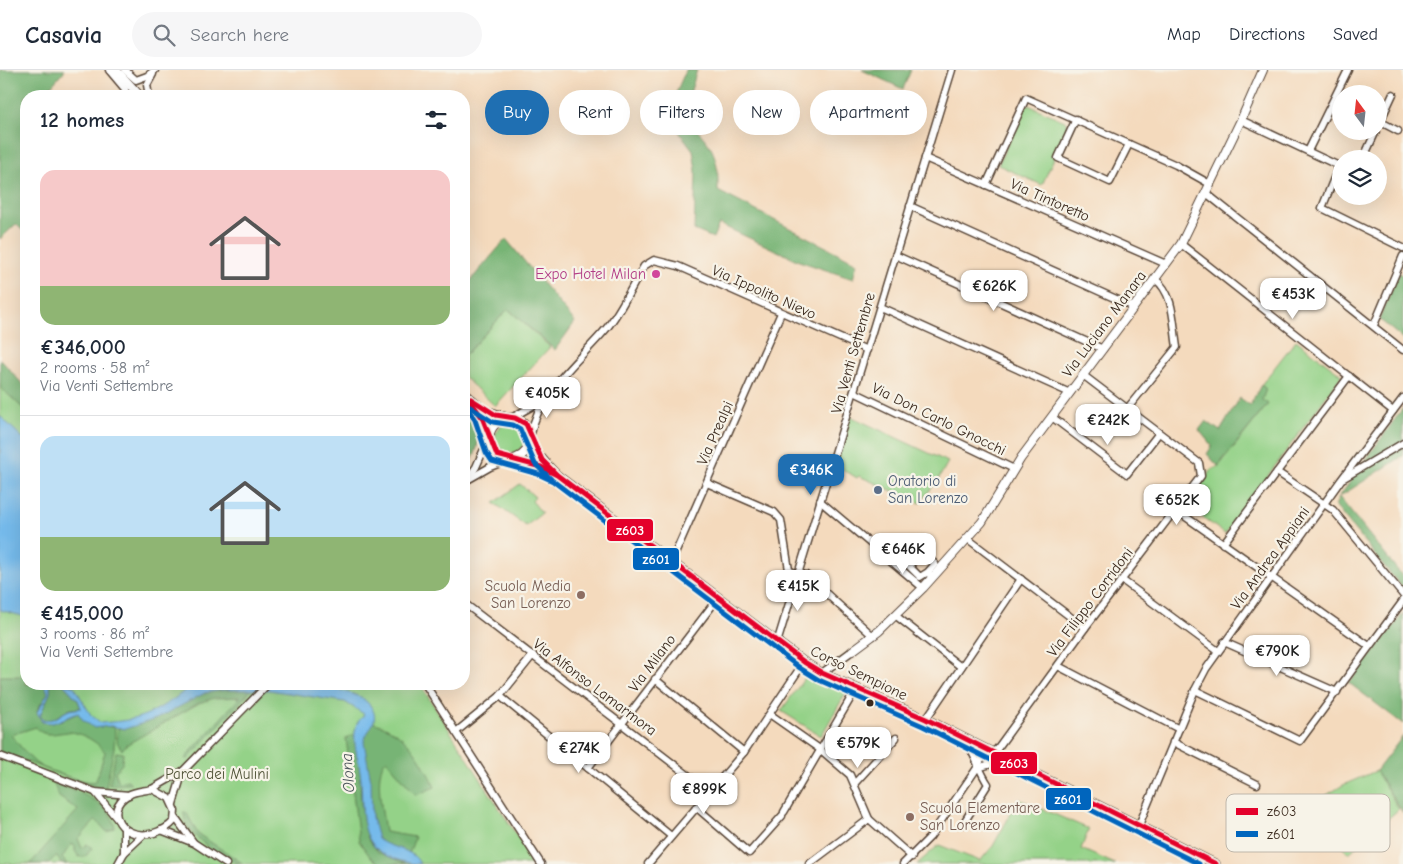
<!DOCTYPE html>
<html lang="en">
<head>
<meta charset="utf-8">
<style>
  :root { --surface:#fff; --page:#f6f6f7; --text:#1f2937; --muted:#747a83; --line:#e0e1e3; --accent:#1f6fb2 }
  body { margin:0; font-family:"Comic Neue",sans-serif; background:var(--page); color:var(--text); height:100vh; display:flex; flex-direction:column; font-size:19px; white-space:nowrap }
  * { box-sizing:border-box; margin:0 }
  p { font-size:16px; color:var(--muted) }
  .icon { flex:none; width:28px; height:28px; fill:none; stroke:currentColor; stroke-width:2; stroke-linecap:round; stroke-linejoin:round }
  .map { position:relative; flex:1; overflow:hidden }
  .sheet { position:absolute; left:20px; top:20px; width:450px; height:600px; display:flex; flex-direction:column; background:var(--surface); border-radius:20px; box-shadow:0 5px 20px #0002 }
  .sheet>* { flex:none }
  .top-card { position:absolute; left:485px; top:20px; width:475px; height:45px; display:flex; gap:10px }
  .needle { width:32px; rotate:345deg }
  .tools { position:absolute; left:1332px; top:15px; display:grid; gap:10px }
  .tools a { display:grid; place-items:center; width:55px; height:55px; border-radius:50%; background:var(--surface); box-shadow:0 5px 20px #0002; font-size:25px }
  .price { position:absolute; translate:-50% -42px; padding:0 11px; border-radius:10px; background:#fff; color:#222; font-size:16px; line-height:32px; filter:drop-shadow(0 1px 2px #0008) }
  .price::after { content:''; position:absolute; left:50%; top:30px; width:15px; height:11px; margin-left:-8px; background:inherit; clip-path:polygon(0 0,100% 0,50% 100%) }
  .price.on { background:var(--accent); color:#fff }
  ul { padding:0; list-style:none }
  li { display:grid; align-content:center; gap:10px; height:265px; padding:0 20px }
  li+li { border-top:1px solid var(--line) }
  li span { display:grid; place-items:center; height:155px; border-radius:15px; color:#555 }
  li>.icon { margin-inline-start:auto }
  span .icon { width:90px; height:90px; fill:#fffc; stroke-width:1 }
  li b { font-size:21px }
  h2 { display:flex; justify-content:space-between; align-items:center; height:60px; padding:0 20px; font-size:21px }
  .tag { padding:0 18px; border-radius:22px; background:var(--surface); box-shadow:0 5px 20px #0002; font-size:18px; line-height:45px }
  .tag.on { background:var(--accent); color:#fff }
  header { display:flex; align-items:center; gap:30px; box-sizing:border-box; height:70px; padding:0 25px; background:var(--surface); border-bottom:1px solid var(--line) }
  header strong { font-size:24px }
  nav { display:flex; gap:28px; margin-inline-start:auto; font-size:18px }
  .search { width:350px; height:45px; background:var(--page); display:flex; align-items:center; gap:12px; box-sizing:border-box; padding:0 18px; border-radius:28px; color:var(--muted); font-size:19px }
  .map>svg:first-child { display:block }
  .green { fill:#94d288; stroke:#687e53 }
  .forest { fill:#77b474; stroke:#596f49; fill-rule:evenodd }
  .water { fill:#75baeb; stroke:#587284 }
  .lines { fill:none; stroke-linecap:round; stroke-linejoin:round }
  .minor-casing { stroke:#574436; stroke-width:9 }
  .major-casing { stroke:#574436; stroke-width:10 }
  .minor { stroke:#fff; stroke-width:6 }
  .major { stroke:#fff; stroke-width:8 }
  .bus-1-casing { stroke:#f7f3e8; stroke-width:9 }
  .bus-2-casing { stroke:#f7f3e8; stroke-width:9 }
  .bus-1 { stroke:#e4002b; stroke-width:5 }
  .bus-2 { stroke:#0065bd; stroke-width:5 }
  .hotel-dot { fill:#d1479c; stroke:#f7f3e8; stroke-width:2 }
  .service-dot { fill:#5c6f8a; stroke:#f7f3e8; stroke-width:2 }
  .education-dot { fill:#8d6e63; stroke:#f7f3e8; stroke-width:2 }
  .bus-dot { fill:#3b2a1e; stroke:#f7f3e8; stroke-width:2 }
  .labels { text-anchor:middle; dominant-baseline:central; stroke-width:4.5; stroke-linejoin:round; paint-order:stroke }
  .street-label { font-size:15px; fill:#3b2a1e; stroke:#f7f3e8 }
  .hotel-label { font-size:15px; fill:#b23c85; stroke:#f7f3e8; text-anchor:end }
  .service-label { font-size:15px; fill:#4e5e75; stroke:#f7f3e8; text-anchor:start }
  .education-label { font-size:15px; fill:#785e54; stroke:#f7f3e8; text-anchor:end }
  .park-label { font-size:15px; fill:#515438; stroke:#f7f3e8 }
  .water-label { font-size:16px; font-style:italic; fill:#4c555c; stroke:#f7f3e8 }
  .key { fill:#f7f3e8; stroke:#bfb7ab; stroke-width:1 }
  .key-label { font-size:14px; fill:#3b2a1e }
  .line-badge { stroke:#f7f3e8; stroke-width:2 }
  .badge-label { font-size:14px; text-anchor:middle; font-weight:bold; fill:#fff }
</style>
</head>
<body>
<header>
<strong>Casavia</strong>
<div class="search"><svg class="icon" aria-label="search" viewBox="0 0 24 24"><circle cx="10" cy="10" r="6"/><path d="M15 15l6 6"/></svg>Search here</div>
<nav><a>Map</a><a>Directions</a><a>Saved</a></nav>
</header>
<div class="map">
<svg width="1403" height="794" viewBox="0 0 1403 794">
  <rect width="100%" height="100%" fill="#f7f3e8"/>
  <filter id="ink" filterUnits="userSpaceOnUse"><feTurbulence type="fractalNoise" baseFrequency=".02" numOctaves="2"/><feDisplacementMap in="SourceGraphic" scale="10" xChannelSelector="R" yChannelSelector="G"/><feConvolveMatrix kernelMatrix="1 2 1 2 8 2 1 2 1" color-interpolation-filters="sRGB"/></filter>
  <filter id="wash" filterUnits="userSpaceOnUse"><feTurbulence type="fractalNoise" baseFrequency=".0096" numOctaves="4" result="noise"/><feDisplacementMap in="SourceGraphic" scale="20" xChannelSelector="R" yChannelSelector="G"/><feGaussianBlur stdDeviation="1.12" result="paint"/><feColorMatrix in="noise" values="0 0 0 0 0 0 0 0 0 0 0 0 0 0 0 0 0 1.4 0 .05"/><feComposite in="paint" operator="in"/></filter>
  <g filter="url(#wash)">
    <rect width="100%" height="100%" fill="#f4dabd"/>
    <g class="green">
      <path d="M1026 34 1065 51 1068 57 1042 115 998 95Z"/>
      <path d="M508 239 550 277 495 336 464 307V286Z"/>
      <path d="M1296 270 1342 305 1225 464 1185 434 1211 400 1219 396 1268 334 1261 330 1266 319 1261 315Z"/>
      <path d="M0 313 26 339V614H420L535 794H0Z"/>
      <path d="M850 346 948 392 938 410 920 433 859 406 857 408 836 395Z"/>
      <circle cx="510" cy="368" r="15"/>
      <path d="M520 414 535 427 532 431 542 443 526 456 494 433Z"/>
      <path d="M809 602 847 621 821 666 781 641Z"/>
      <path d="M1376 701 1399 739 1349 783 1309 736 1343 715Z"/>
      <path d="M1019 729 1089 759 1081 779 1115 794H917L939 775 980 791 993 776Z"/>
    </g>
    <g class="forest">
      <path d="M0 0H65L43 26H26V164L16 154 0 169Z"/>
      <path d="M686 0H697L683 47C711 73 719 81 718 121L857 193 853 209 799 191 719 154 713 168 694 160 696 101 693 80 666 45Z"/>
      <path d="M862 0H911L903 19Z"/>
      <path d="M506 169 575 252 555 280 508 239 464 286V218Z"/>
      <path d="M1399 203 1403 206V269L1379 249Z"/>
      <path d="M0 289 26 318V341L0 317Z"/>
      <path d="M1261 315 1266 319 1262 330 1268 334 1218 396 1207 384 1212 376 1199 360 1206 351 1220 361 1240 328 1250 335Z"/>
      <path d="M464 331C485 352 482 380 464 402Z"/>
      <path d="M1403 338V386L1339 427 1403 507V519L1335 436 1339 427Z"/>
      <path d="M1403 544V654L1349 613Z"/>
      <path d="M0 606H26V614H45L48 623 37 640 42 652 62 650 78 643C99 666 92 651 115 658L114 678 106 717H96L0 682ZM36 657C45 671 62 659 76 663 88 667 97 672 105 682L96 711C89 715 48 701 40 696 28 688 20 675 11 665Z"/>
      <path d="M50 614H63L78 630 81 638 70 639 51 650 42 649 40 645 50 623Z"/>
      <path d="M252 619 187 690 185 688 240 627 214 628 199 633 126 675 122 680 117 672 118 658C153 656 173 632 206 623 221 619 237 620 252 619Z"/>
      <path d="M372 652C408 663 419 685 435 717L416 725 386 690C373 703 383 743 385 762L415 767 409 784 379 772 375 766 368 720 360 707 361 733 368 769 378 782 406 794H381L371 788 359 771 346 668 365 660Z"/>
      <path d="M1403 666V743L1376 701Z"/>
      <path d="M116 682 123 683 122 694 115 702 119 712 128 710 132 714 109 715Z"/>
      <path d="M53 712C74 721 112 731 115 758L107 762 96 750 78 769 82 778 87 774 92 778 86 786 79 787 75 781V776L71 774 62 788 67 794H62L56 786 48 794H30L78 740 59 727Z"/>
      <path d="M183 742H186L198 764 244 794C230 794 199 772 191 761 186 755 185 749 183 742Z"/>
    </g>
    <g class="water">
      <path d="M0 346 26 371V547L0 540Z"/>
      <path d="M45 614H50V623L40 645 42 649C55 652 58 645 69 640 72 639 77 639 81 638L78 630 63 614 74 616 91 645 101 653C134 650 143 649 172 630 179 626 190 615 197 614 208 612 220 614 231 614 260 614 350 611 369 634 383 651 366 659 364 672L371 711 372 747 378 769C392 780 412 777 420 794 410 794 404 792 395 789 358 777 363 744 361 712 361 694 351 675 356 656 357 651 362 649 364 644L345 632 269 620H223L205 623 156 649 125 659 111 656 94 658 83 650 78 643 53 653 42 652 37 642 48 623Z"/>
    </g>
  </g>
  <g filter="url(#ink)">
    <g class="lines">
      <g class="minor-casing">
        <g id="minor">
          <path d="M109 0 125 19V26"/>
          <path d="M125 0 136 10 147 6 155 0"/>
          <path d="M149 26 147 15 153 4"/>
          <path d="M1076 49 1058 88 1110 112 1129 74"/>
          <path d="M1241 50 1339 96 1322 138 1403 178"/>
          <path d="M1379 51 1398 61"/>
          <path d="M1379 54 1393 24"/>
          <path d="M1308 81 1348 0"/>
          <path d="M925 88 1166 194"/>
          <path d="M1363 89 1376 61"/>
          <path d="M986 115 1026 28 1176 95 1210 114"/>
          <path d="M1206 123 1403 280"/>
          <path d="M910 136 1134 237"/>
          <path d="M1181 174 1393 341"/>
          <path d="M895 185 1103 279"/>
          <path d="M880 237 1070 323"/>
          <path d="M1374 255 1403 186"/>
          <path d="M854 322 1014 399"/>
          <path d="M1127 339 1177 277C1173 255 1175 224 1155 209"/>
          <path d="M513 347 543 330"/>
          <path d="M1052 347 1127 404 1159 363"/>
          <path d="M531 364C539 321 579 291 606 259 621 241 632 216 644 196L654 190 678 196 867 280"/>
          <path d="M1277 402 1333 440 1403 525"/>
          <path d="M1344 408 1403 373"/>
          <path d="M469 409 490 397 511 389"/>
          <path d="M707 413 774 442 781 450 789 500 798 505H806L873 566"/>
          <path d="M464 414 476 397 489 368"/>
          <path d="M820 431 923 518"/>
          <path d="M1176 440 1369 576"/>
          <path d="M968 469 1085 558"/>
          <path d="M1223 474 1349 306"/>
          <path d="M671 493 781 243"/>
          <path d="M928 502 920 507 909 496 921 482 935 494 928 502 932 508"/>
          <path d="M1122 510 1218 581"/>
          <path d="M464 533 710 722"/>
          <path d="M895 545 961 597"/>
          <path d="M1224 572 1337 622"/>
          <path d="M777 573 952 0"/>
          <path d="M1058 596 1179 659"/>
          <path d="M822 603 852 581"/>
          <path d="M655 609 744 682"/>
          <path d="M425 614 541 794"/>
          <path d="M1195 620 1300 671 1403 531"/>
          <path d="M500 626 671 766"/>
          <path d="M771 645 821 680 850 705 869 749 912 787"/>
          <path d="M926 649 1021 509"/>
          <path d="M456 662 500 626 533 585"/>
          <path d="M1173 672 1257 714"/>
          <path d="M0 686 95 722 129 725"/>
          <path d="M588 698 718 528"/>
          <path d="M977 698 1006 690"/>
          <path d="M855 713 896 668"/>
          <path d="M152 719 169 728 175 741 174 751C169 757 161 761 154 763 123 772 102 740 128 725 135 721 144 721 152 719Z"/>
          <path d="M152 719 183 701 268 614"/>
          <path d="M95 722 118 750"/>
          <path d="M173 734 183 701"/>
          <path d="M696 737 749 783 782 746"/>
          <path d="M784 742 856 619"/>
          <path d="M175 747 193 772"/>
          <path d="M963 754 988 714C978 699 975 683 964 669"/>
          <path d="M1139 755 1195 620 1206 599 1341 410 1403 328"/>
          <path d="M124 759V783"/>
          <path d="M161 760 194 773 226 794"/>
          <path d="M118 794 124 783 142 766"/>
          <path d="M648 794 744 682 804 592"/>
          <path d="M809 794 869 749"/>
          <path d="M903 794 930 767 977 698C981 686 987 686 997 679L1085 558 1201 406 1199 393 1083 305"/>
        </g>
      </g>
      <g class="major-casing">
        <g id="major">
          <path d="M116 0 140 26"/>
          <path d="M464 323 485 340 506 347"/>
          <path d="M475 335 490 365"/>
          <path d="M531 368C530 387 505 399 493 380 480 361 503 339 522 351 531 357 529 366 533 375 539 387 548 396 557 405L804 592 822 603 926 649 1216 794"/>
          <path d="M515 389 551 402"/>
          <path d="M852 581 879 561 923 518 982 452 1021 388 1181 174 1241 50 1263 0"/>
        </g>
      </g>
      <use href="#minor" class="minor"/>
      <use href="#major" class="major"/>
      <g class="bus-1-casing">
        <g id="bus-1">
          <path d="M464 323 482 347 497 385 541 397 557 405 804 592 822 603 926 649 1216 794"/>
          <path d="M471 329 496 345 515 348 526 354 542 390 556 404"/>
        </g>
      </g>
      <g class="bus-2-casing">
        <g id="bus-2">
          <path d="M464 333 475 350 486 382 492 391 538 404 553 411 800 598 819 610 923 656 1199 794"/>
          <path d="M467 335 493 352 513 355 520 359 535 394 551 409"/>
        </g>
      </g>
      <use href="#bus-1" class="bus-1"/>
      <use href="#bus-2" class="bus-2"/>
    </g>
  </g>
  <circle class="hotel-dot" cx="656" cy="204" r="5"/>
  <circle class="service-dot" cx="878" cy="420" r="5"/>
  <g class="education-dot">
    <circle cx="581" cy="525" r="5"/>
    <circle cx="910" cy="747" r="5"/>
  </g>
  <circle class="bus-dot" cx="870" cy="633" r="4.5"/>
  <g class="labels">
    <g class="street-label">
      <text transform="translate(1050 130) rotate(24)">Via Tintoretto</text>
      <text transform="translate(764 222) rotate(24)">Via Ippolito Nievo</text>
      <text transform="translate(1104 254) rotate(-53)">Via Luciano Manara</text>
      <text transform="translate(853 283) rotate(-74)">Via Venti Settembre</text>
      <text transform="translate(939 349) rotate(26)">Via Don Carlo Gnocchi</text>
      <text transform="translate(715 363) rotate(-66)">Via Prealpi</text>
      <text transform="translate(1270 488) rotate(-54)">Via Andrea Appiani</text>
      <text transform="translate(1090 532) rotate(-53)">Via Filippo Corridoni</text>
      <text transform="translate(652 593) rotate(-53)">Via Milano</text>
      <text transform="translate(859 603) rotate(26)">Corso Sempione</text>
      <text transform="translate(595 617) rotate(37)">Via Alfonso Lamarmora</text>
    </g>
    <g class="hotel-label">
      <text x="646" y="204">Expo Hotel Milan</text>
    </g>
    <g class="service-label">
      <text x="888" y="411">Oratorio di<tspan x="888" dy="17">San Lorenzo</tspan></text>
    </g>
    <g class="education-label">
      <text x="571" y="516">Scuola Media<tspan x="571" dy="17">San Lorenzo</tspan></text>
      <text x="920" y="738" text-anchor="start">Scuola Elementare<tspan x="920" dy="17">San Lorenzo</tspan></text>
    </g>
    <g class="park-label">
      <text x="217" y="704">Parco dei Mulini</text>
    </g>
    <g class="water-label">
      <text transform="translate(348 703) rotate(-94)">Olona</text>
    </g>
  </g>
  <rect x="1226" y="724" width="164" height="58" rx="8" class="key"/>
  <rect x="1236" y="738" width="22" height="7" fill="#e4002b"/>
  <rect x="1236" y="761" width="22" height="6" fill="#0065bd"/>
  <g class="key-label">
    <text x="1267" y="746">z603</text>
    <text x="1267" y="769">z601</text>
  </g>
  <g class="line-badge">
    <rect x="606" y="448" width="48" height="24" rx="5" fill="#e4002b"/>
    <rect x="632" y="477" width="48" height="24" rx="5" fill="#0065bd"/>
    <rect x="990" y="681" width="48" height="24" rx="5" fill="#e4002b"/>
    <rect x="1045" y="717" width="47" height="24" rx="5" fill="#0065bd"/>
  </g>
  <g class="badge-label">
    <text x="630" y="465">z603</text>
    <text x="656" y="494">z601</text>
    <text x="1014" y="698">z603</text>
    <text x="1068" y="734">z601</text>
  </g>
</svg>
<div class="tools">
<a><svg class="needle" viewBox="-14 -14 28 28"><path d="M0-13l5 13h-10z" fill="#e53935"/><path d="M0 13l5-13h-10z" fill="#747a83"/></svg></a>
<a><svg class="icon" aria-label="layers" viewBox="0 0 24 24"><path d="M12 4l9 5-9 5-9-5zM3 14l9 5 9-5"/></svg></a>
</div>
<b class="price" style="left:994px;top:242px">€626K</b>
<b class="price" style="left:1293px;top:250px">€453K</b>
<b class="price" style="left:547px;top:349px">€405K</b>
<b class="price" style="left:1108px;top:376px">€242K</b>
<b class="price on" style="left:811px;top:426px">€346K</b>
<b class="price" style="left:1177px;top:456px">€652K</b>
<b class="price" style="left:903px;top:505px">€646K</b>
<b class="price" style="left:798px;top:542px">€415K</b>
<b class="price" style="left:1277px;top:607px">€790K</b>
<b class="price" style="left:858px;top:699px">€579K</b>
<b class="price" style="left:579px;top:704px">€274K</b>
<b class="price" style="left:704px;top:745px">€899K</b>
<div class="top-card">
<a class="tag on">Buy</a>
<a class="tag">Rent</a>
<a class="tag">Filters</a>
<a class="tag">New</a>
<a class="tag">Apartment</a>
</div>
<section class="sheet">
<h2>12 homes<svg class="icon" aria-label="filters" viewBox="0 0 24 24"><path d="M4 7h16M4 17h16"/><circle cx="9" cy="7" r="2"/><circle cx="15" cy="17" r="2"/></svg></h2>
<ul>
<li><span style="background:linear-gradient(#f6c9c9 75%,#8fb573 0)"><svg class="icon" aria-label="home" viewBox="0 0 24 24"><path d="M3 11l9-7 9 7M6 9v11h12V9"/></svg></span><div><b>€346,000</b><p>2 rooms · 58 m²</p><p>Via Venti Settembre</p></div></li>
<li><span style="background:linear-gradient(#bfe0f5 65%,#8fb573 0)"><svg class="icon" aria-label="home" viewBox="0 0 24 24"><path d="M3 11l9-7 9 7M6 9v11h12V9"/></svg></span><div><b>€415,000</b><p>3 rooms · 86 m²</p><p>Via Venti Settembre</p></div></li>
</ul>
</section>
</div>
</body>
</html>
